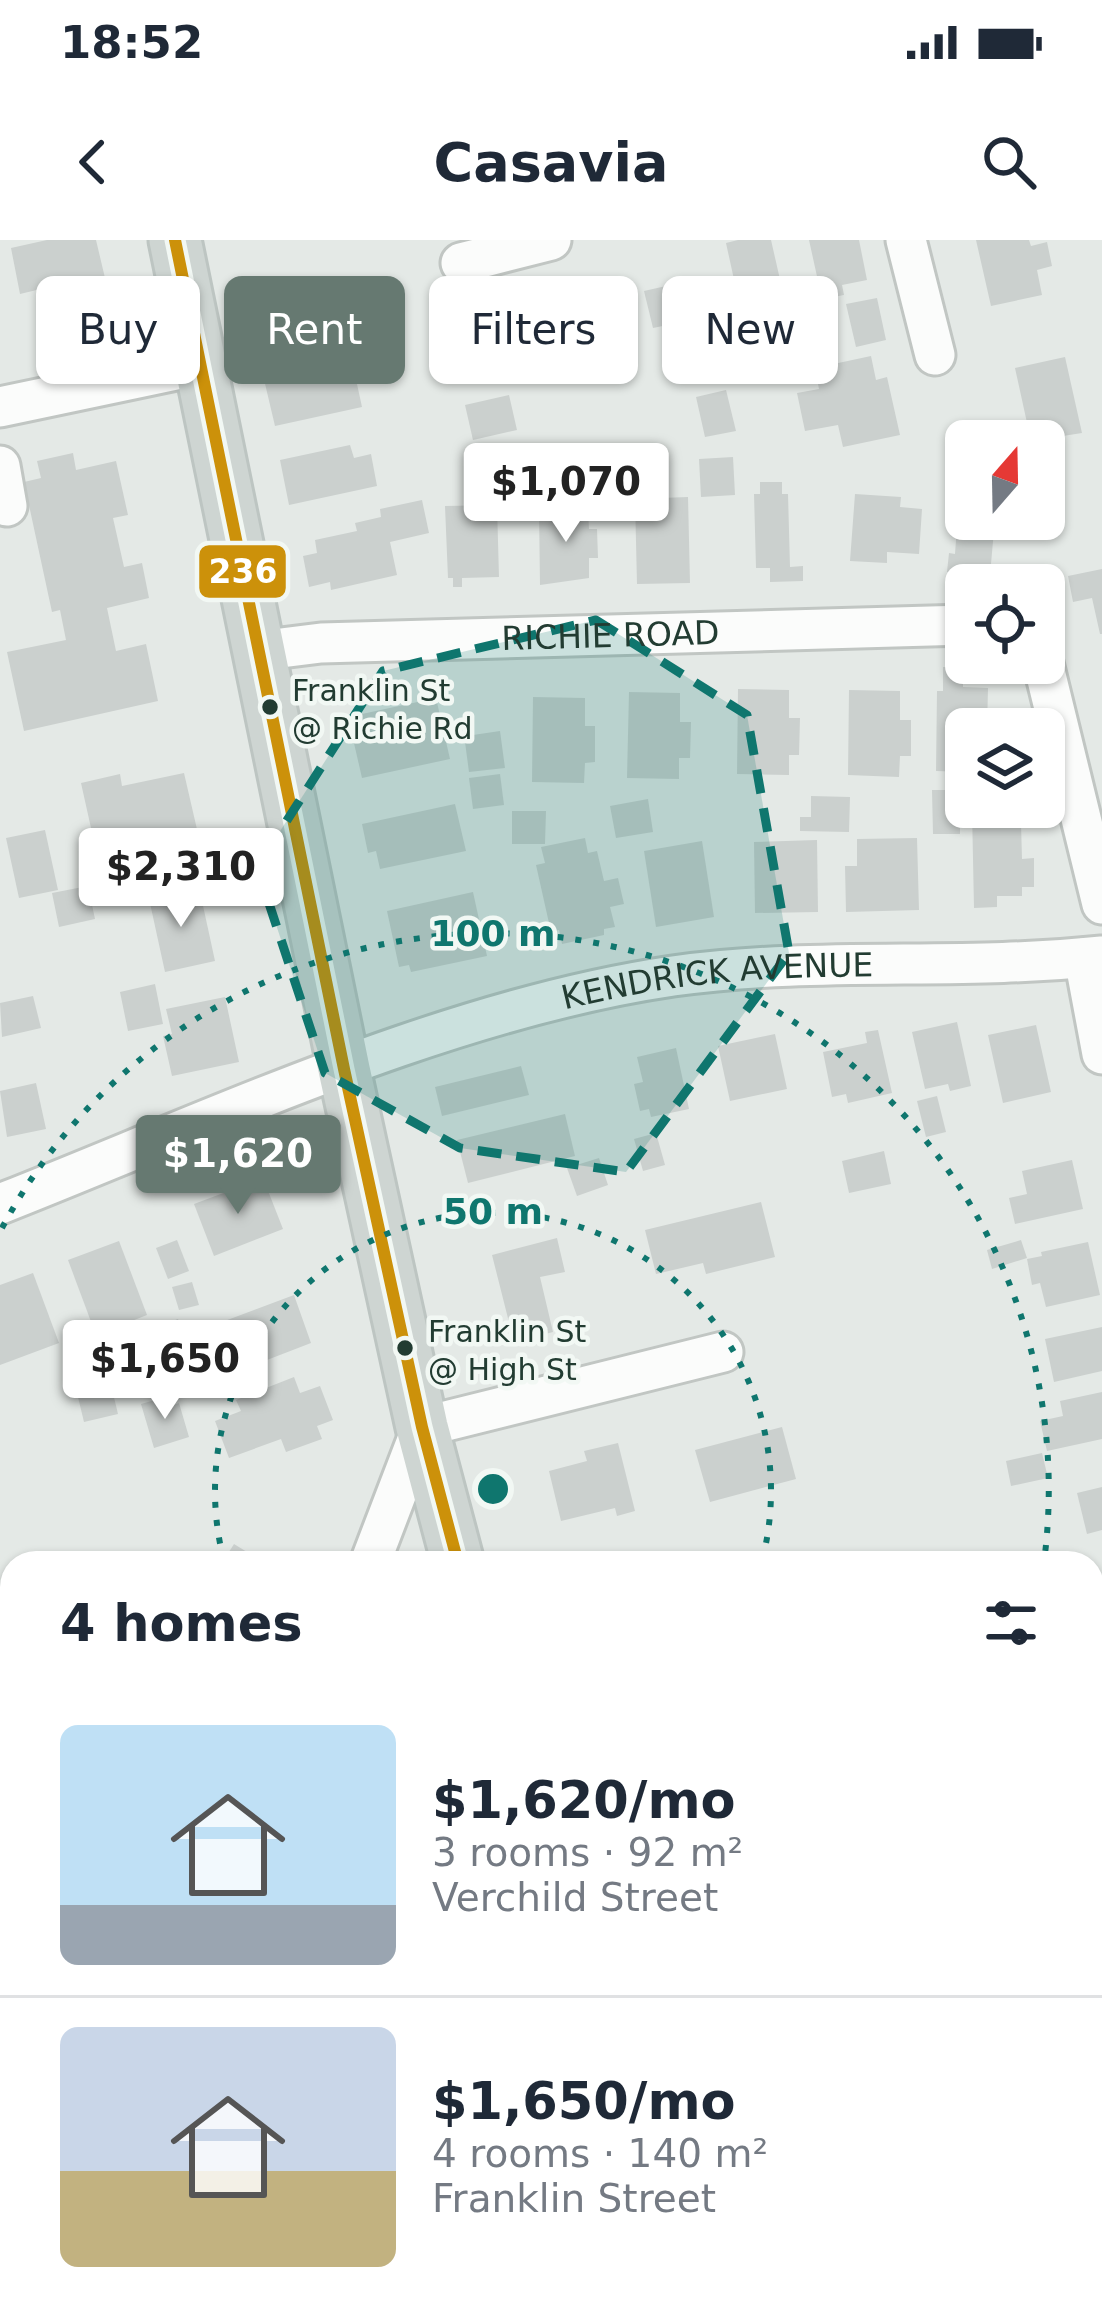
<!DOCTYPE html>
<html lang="en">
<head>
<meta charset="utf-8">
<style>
  :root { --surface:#fff; --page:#f2f2f3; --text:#1f2937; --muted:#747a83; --line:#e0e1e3; --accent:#667971 }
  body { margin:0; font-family:"DejaVu Sans",sans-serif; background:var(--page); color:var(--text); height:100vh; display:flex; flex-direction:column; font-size:45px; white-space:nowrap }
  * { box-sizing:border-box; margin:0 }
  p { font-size:39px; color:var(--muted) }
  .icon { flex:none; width:66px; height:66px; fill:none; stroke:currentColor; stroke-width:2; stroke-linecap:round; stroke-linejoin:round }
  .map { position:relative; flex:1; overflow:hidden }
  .drawer { position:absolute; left:0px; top:1311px; width:1104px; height:771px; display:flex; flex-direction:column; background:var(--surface); border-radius:36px 36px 0 0; box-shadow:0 3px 9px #0004 }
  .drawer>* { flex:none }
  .hud { position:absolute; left:36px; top:36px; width:1032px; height:108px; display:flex; gap:24px }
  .needle { width:78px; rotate:20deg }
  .controls { position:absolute; left:945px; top:180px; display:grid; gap:24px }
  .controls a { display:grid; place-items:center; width:120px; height:120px; border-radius:18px; background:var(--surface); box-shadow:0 3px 9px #0004; font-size:60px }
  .price { position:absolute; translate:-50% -102px; padding:0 27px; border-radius:12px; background:#fff; color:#222; font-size:39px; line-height:78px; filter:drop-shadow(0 3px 6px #0008) }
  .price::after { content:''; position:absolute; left:50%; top:72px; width:36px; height:27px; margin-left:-18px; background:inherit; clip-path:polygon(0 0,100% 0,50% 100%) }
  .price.active { background:var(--accent); color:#fff }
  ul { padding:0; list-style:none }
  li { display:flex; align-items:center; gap:36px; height:300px; padding:0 60px }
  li+li { border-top:3px solid var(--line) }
  li span { display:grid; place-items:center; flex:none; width:336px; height:240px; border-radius:18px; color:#555 }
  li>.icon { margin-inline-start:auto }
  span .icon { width:144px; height:144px; fill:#fffc; stroke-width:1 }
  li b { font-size:51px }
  h2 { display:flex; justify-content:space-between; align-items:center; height:144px; padding:0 60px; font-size:51px }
  .tag { padding:0 42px; border-radius:18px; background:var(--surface); box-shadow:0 3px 9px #0004; font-size:42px; line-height:108px }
  .tag.active { background:var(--accent); color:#fff }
  .status { display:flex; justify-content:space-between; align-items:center; height:84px; padding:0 60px; background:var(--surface); direction:ltr }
  .status svg { height:33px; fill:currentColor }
  header { display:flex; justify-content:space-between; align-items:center; height:156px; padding:0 60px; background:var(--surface); font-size:54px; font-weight:700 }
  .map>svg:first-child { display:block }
  .building { fill:#cbd0ce }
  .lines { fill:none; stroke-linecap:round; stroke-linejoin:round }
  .minor-casing { stroke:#c1c6c3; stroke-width:45 }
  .major-casing { stroke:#bdc5c2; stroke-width:57 }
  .minor { stroke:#fbfcfb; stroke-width:39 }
  .major { stroke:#ced5d2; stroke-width:51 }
  .bus-1-casing { stroke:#f2f8f4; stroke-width:21 }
  .bus-1 { stroke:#cc910a; stroke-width:12 }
  .marked { fill:#0f766e; fill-opacity:0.2; stroke:#0f766e; stroke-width:9; stroke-dasharray:24 15; stroke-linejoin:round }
  .ring { fill:none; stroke:#0f766e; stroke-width:6; stroke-dasharray:6 12 }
  .bus-dot { fill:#223c32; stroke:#f2f8f4; stroke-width:4.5 }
  .labels { text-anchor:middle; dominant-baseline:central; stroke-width:9; stroke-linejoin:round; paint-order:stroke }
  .bus-label { font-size:30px; fill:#223c32; stroke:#f2f8f4; text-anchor:start }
  .street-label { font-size:33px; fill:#223c32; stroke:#f2f8f4 }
  .centre { fill:#0f766e; stroke:#f2f8f4; stroke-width:6 }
  .ring-label { font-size:36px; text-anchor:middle; font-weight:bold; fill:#0f766e; stroke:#f2f8f4; stroke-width:9; stroke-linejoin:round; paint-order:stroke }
  .line-badge { stroke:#f2f8f4; stroke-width:4.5 }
  .badge-label { font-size:33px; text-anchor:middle; font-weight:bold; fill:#fff }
</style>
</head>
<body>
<div class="status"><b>18:52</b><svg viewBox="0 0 49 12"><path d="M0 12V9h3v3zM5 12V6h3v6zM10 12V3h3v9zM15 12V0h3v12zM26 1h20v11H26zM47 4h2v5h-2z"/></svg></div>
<header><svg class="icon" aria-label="back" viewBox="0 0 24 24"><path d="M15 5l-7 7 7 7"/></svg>Casavia<svg class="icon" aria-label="search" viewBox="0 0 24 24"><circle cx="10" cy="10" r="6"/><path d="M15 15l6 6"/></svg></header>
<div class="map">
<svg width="1102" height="2081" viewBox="0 0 1102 2081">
  <rect width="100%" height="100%" fill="#e4e9e6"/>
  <g class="building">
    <path d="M47 0H96L105 38 77 43 79 51 51 57 49 47 20 54 11 8Z"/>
    <path d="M738 0H771L784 57 740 67 726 3Z"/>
    <path d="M809 0H859L867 40 842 45 844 55 822 59Z"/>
    <path d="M976 0H1029L1031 6 1047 2 1052 26 1037 30 1042 55 991 66Z"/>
    <path d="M688 41 696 79 653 88 644 51Z"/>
    <path d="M877 58 886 100 856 107 846 64Z"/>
    <path d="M589 66 601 120 559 129 548 75Z"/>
    <path d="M796 80 804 117 768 124 760 88Z"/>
    <path d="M523 81 532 121 484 132 475 91Z"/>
    <path d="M350 112 362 167 275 186 262 131Z"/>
    <path d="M871 116 876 140 887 137 900 195 843 207 838 185 805 191 797 153 819 149 815 128Z"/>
    <path d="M1065 117 1082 193 1031 201 1015 128Z"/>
    <path d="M726 150 736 191 705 197 696 157Z"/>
    <path d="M509 155 517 190 473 200 465 165Z"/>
    <path d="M350 205 354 218 371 214 377 246 289 265 280 220Z"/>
    <path d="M531 210 559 211 558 244 547 243V253L523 252V227L530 228Z"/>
    <path d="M73 213 76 230 116 221 128 275 113 278 124 327 142 323 149 358 107 368 116 411 146 404 158 461 24 491 7 412 66 400 60 370 52 372 24 242 41 238 37 221Z"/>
    <path d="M733 217 735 255 701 257 699 219Z"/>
    <path d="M760 242H782V254H788L790 327 803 326V341L770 342V328H756L754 254H760Z"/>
    <path d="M855 254 901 257 900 267 922 269 919 314 887 312V323L850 321Z"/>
    <path d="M688 257 690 343 637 344 635 259Z"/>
    <path d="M422 260 429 293 390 302 397 335 331 350 330 342 309 347 303 316 317 313 315 300 357 291 355 283 381 277 380 269Z"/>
    <path d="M497 265 499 337 462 338V347H453V338H448L445 266Z"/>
    <path d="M588 269 589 289H597L598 318H589V338L540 345 539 270Z"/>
    <path d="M958 273 966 274V279H995L990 335 947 332 949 313 955 314Z"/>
    <path d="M1102 329V394H1100L1092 358 1073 362 1068 336Z"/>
    <path d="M943 427 963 428V447L988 448 987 489H966V532L936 531 937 451H943Z"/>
    <path d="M738 449 789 450V478H800L799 515H789V535L737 534Z"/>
    <path d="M849 450 900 451V480H911V516H900L899 537 848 535Z"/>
    <path d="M629 452 680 453V482H691L690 518H679V539L627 538Z"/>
    <path d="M533 457 585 458V486H595V522L585 523 584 543 532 542Z"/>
    <path d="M436 458 450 519 362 538 348 477Z"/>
    <path d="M500 491 505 528 469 532 465 502 474 501 473 495Z"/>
    <path d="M184 533 199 598 99 624 81 543 120 534 122 546Z"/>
    <path d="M500 534 504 565 473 569 469 538Z"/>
    <path d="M932 550H966L969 575H960V594H933Z"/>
    <path d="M811 556 850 557 849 592 800 591V577H811Z"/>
    <path d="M648 559 653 592 616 598 610 566Z"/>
    <path d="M455 564 466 611 380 629 376 611 368 613 362 584Z"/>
    <path d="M972 570H1012L1013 583H1021L1022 619 1034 618V647H1022V656H997V667L974 668Z"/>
    <path d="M512 571H546L545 604H512Z"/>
    <path d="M45 590 58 650 19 658 6 598Z"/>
    <path d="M585 598 588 613 597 611 604 641 618 638 624 664 610 667 615 687 604 689V695L562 704 559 690 551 692 536 625 545 623 541 607Z"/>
    <path d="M917 598 919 670 846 672 845 626H857V599Z"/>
    <path d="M817 600 818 672 755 673 754 602Z"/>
    <path d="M702 601 714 677 656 687 644 611Z"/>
    <path d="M88 646 95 679 59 687 52 653Z"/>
    <path d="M181 647 185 664 202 661 215 721 165 732 148 654Z"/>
    <path d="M473 652 487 716 411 732 409 725 399 727 387 671Z"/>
    <path d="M155 744 163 784 128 791 120 752Z"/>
    <path d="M33 756 41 788 2 797 0 763Z"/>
    <path d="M225 757 239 822 172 836 163 796 172 794 166 769Z"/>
    <path d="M957 782 971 846 950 851 948 844 925 849 912 792Z"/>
    <path d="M1036 785 1051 852 1003 863 988 795Z"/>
    <path d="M878 790 892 853 848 863 846 854 832 857 823 812 867 803 865 792Z"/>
    <path d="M775 794 787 849 730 861 718 806Z"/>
    <path d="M676 808 689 869 651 877 649 869 640 871 634 844 643 842 637 817Z"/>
    <path d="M521 826 529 855 442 876 435 847Z"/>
    <path d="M36 843 46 889 7 897 0 851Z"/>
    <path d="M937 856 946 892 926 897 917 861Z"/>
    <path d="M565 874 575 916 468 943 457 900Z"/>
    <path d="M656 893 665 925 643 931 634 899Z"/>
    <path d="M884 911 891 944 849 953 842 921Z"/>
    <path d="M599 918 608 945 577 956 567 928Z"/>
    <path d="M1072 920 1083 969 1015 984 1009 958 1027 954 1022 931Z"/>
    <path d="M263 938 283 989 214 1016 194 964Z"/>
    <path d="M761 962 775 1017 706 1034 703 1023 656 1034 645 990Z"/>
    <path d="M557 998 565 1032 540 1037 553 1092 514 1102 492 1015Z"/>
    <path d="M177 1000 189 1031 168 1039 156 1008Z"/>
    <path d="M1021 1000 1027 1018 992 1029 987 1010Z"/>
    <path d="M119 1001 147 1075 96 1095 68 1020Z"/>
    <path d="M1088 1002 1100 1055 1046 1067 1040 1043 1032 1045 1027 1019 1042 1016 1041 1012Z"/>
    <path d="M33 1033 59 1103 0 1125V1045Z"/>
    <path d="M192 1042 199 1065 179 1070 172 1047Z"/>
    <path d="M294 1055 311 1103 254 1125 247 1106 224 1115 214 1085Z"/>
    <path d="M178 1079 193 1117 152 1132 137 1094Z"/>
    <path d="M1102 1087V1131L1054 1142 1045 1099Z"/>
    <path d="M294 1137 300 1153 320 1146 333 1180 317 1186 322 1199 286 1212 281 1199 229 1218 215 1181 241 1171 236 1160Z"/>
    <path d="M111 1145 118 1174 84 1182 77 1153Z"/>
    <path d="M1102 1152V1199L1047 1211 1040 1181 1063 1176 1060 1161Z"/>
    <path d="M169 1156 171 1166 179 1163 189 1197 154 1208 141 1164Z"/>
    <path d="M782 1187 796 1239 710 1262 695 1210Z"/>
    <path d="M618 1203 635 1271 617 1276 615 1268 561 1281 549 1231 587 1221 584 1211Z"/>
    <path d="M1042 1213 1048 1238 1011 1246 1006 1221Z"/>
    <path d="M1102 1247V1290L1087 1294 1077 1253Z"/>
    <path d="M234 1304 265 1323H222Z"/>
    <path d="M11 1766 12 1797 0 1801V1769Z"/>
    <path d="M495 2070H539L544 2081H500Z"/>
    <path d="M880 2070H951L955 2081H868L866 2075Z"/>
    <path d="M1001 2070H1032L1036 2081H982L981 2078Z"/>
  </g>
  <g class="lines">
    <g class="minor-casing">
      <g id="minor">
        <path d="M906 0 935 115"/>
        <path d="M461 23 551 0"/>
        <path d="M0 167 200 125"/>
        <path d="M0 226 7 266"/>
        <path id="s1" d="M257 411 321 403 966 385"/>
        <path d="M1043 423 1102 664"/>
        <path d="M1084 718 1102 814"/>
        <path id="s2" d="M0 964C213 880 447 769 673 736 815 716 960 731 1102 716"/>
        <path d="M370 1323 422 1187 723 1112"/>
        <path d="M0 1572 12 1567"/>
        <path d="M556 2081 573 2070"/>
      </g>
    </g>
    <g class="major-casing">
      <g id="major">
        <path d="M175 0 344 829 422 1187 458 1323"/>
        <path d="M757 2070 761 2081"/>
      </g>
    </g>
    <use href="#minor" class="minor"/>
    <use href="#major" class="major"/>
    <g class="bus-1-casing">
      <path id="bus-1" d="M175 0 344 829 422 1187 458 1323"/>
    </g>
    <use href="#bus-1" class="bus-1"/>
  </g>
  <path class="marked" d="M596 380 747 475 789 713 626 932 460 908 325 833 257 627 383 431Z"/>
  <g class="ring">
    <path d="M224 1321A278 278 0 1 1 762 1321"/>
    <path d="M2 988A556 556 0 0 1 1044 1322"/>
  </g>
  <g class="bus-dot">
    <circle cx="270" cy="467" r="10"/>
    <circle cx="405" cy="1108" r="10"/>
  </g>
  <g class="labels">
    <g class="bus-label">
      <text x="292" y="450">Franklin St<tspan x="292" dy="38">@ Richie Rd</tspan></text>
      <text x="428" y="1091">Franklin St<tspan x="428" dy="38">@ High St</tspan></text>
    </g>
    <g class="street-label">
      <text stroke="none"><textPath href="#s1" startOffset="354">RICHIE ROAD</textPath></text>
      <text stroke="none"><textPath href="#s2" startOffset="756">KENDRICK AVENUE</textPath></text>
    </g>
  </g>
  <circle cx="493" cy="1249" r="18" class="centre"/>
  <g class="ring-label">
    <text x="493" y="706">100 m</text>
    <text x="493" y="984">50 m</text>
  </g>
  <rect class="line-badge" x="197" y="303" width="91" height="57" rx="12" fill="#cc910a"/>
  <g class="badge-label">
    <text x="243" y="343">236</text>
  </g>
</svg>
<div class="controls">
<a><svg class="needle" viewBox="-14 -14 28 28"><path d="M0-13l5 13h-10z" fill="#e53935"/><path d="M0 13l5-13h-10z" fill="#747a83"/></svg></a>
<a><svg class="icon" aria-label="locate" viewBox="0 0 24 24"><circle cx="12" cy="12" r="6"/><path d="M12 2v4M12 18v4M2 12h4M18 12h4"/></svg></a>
<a><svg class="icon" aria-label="layers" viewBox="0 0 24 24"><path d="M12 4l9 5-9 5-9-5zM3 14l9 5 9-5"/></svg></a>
</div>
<b class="price" style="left:566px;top:305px">$1,070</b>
<b class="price" style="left:181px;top:690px">$2,310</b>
<b class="price active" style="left:238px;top:977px">$1,620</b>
<b class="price" style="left:165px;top:1182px">$1,650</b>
<div class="hud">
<a class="tag">Buy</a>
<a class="tag active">Rent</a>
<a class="tag">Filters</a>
<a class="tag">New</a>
</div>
<section class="drawer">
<h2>4 homes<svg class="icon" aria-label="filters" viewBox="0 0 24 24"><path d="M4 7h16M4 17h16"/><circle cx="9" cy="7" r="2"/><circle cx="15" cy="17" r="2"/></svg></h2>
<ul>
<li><span style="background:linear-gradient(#bfe0f5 75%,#9aa5b1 0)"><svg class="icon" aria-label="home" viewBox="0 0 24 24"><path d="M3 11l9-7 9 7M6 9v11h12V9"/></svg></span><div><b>$1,620/mo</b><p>3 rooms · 92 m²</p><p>Verchild Street</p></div></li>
<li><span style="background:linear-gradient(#c9d6e8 60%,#c2b280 0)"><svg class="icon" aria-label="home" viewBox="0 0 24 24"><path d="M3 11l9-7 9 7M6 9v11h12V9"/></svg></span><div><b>$1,650/mo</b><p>4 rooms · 140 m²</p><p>Franklin Street</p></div></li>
</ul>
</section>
</div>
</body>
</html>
